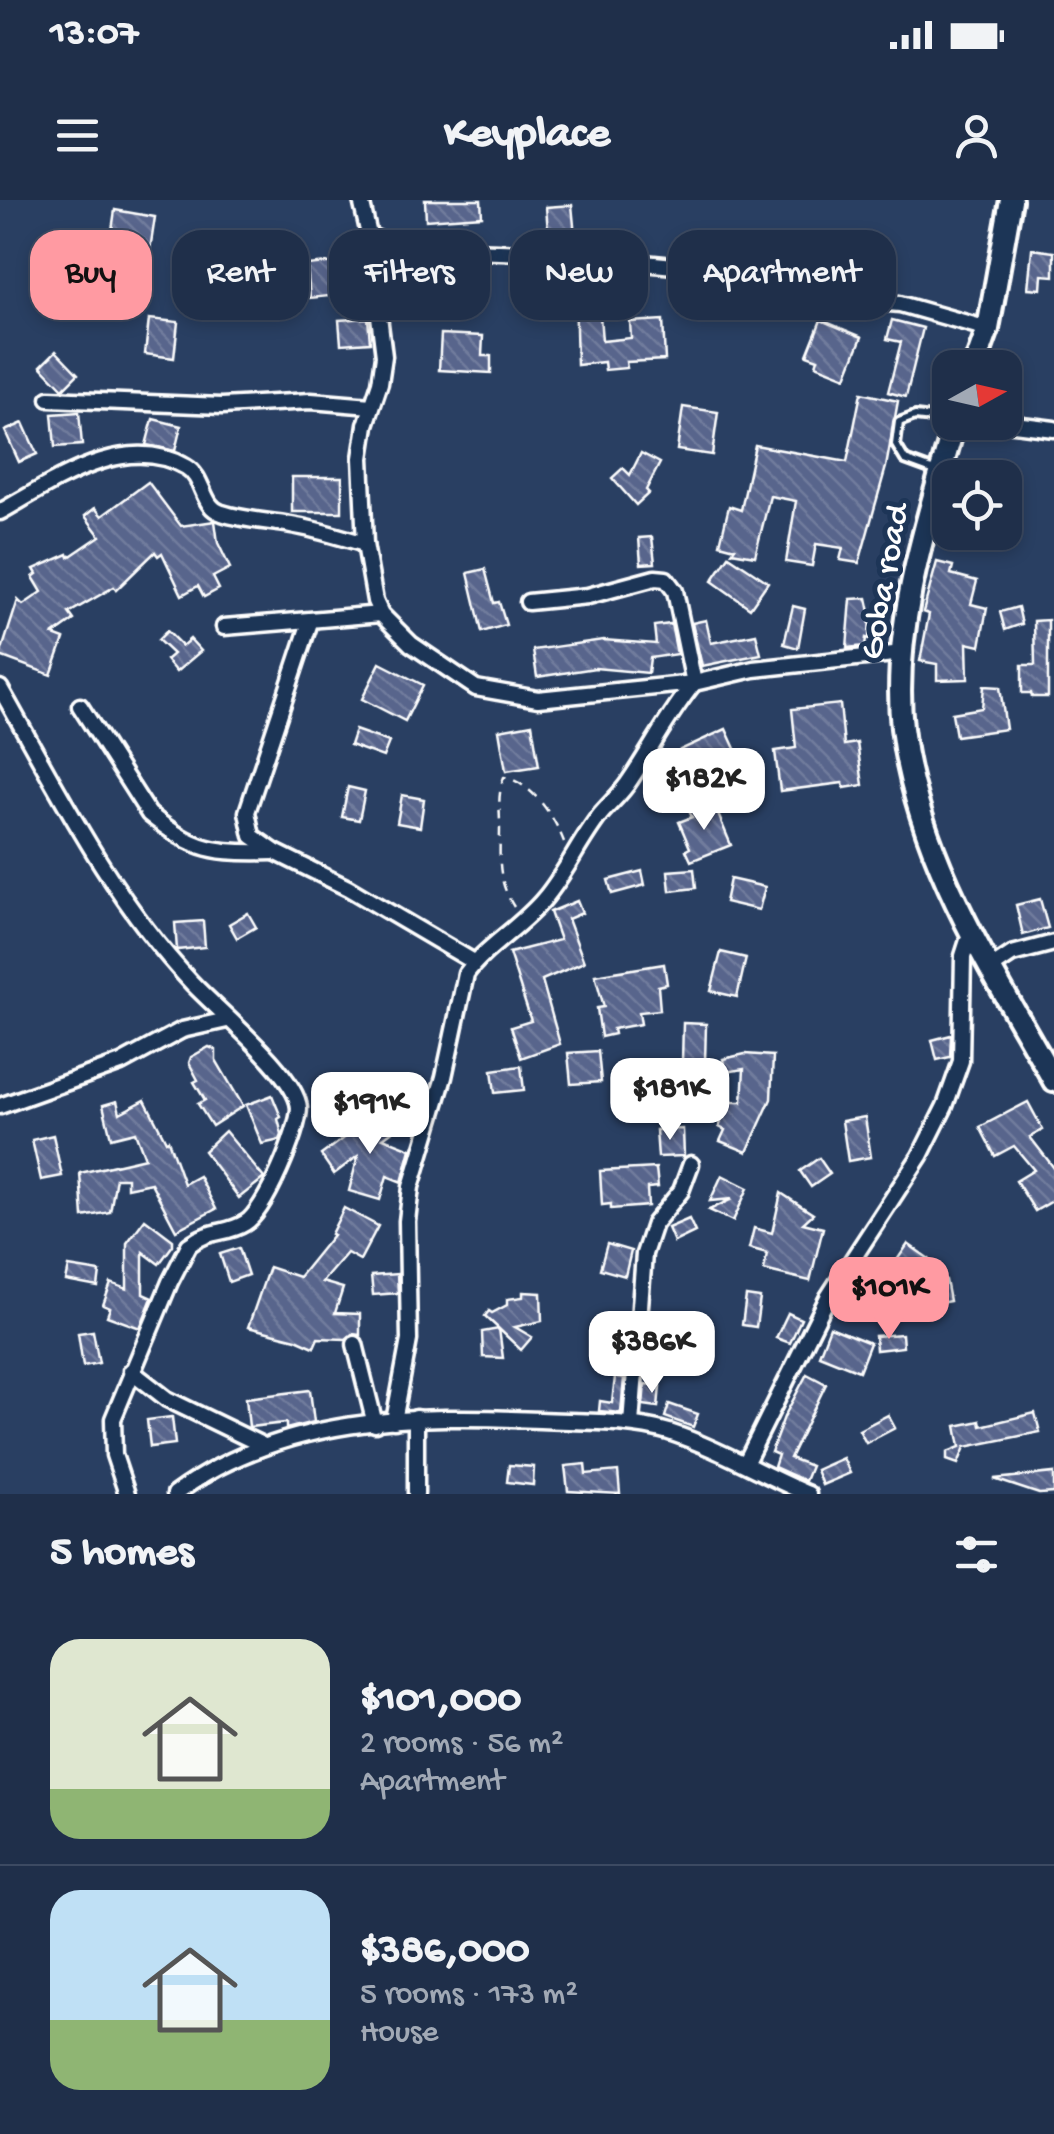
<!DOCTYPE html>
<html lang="en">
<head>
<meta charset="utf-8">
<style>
  :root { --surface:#1f2f4a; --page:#273751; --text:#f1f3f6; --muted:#a1a9b5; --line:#3c4a62; --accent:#ff9aa2 }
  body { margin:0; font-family:"Gochi Hand",sans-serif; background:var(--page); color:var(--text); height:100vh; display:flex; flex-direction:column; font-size:38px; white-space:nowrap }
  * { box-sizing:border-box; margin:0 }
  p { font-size:32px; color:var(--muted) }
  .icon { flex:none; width:55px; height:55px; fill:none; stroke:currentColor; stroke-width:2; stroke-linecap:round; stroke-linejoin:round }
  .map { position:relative; height:1294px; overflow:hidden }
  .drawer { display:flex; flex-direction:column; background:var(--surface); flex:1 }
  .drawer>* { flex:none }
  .hud { position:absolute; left:30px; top:30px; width:995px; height:90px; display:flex; gap:20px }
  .needle { width:65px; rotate:82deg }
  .buttons { position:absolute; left:932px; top:150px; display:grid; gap:20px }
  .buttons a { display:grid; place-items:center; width:90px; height:90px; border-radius:20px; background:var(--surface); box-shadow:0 5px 15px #0003,0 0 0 2px var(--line); font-size:50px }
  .price { position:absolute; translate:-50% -85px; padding:0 22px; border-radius:20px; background:#fff; color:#222; font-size:32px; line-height:65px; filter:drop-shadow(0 2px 5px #0008) }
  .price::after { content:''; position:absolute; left:50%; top:60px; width:30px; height:22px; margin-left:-15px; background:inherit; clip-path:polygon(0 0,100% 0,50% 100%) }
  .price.active { background:var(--accent); color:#111 }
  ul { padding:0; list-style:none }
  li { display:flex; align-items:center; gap:30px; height:250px; padding:0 50px }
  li+li { border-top:2px solid var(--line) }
  li span { display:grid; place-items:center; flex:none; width:280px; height:200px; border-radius:30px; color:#555 }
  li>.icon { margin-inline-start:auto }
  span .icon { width:120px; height:120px; fill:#fffc; stroke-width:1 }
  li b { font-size:42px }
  h2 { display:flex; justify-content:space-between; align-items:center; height:120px; padding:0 50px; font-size:42px }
  .pill { padding:0 35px; border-radius:30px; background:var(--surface); box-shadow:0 5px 15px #0003,0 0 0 2px var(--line); font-size:35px; line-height:90px }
  .pill.active { background:var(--accent); color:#111 }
  .status { display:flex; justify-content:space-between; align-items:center; height:70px; padding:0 50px; background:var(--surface); direction:ltr }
  .status svg { height:28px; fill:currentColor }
  header { display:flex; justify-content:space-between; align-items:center; height:130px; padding:0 50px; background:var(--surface); font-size:45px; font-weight:700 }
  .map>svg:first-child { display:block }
  .building { fill:url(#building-back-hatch); stroke:#fff; stroke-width:2.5 }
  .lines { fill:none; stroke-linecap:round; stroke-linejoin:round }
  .lane-casing { stroke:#fff; stroke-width:14 }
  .street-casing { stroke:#fff; stroke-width:21 }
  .secondary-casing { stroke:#fff; stroke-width:28 }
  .path { stroke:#fff; stroke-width:2.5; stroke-dasharray:10 8; stroke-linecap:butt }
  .lane { stroke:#1d3557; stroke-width:6 }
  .street { stroke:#1d3557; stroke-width:14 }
  .secondary { stroke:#1d3557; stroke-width:20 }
  .labels { text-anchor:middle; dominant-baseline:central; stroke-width:10; stroke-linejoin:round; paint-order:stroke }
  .street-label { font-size:35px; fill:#fff; stroke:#1d3557 }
</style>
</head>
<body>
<div class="status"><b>13:07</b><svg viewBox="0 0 49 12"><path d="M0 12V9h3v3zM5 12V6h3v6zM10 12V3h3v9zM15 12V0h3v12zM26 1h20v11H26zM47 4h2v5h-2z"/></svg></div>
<header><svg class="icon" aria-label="menu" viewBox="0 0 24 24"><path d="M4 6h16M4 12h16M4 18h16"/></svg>Keyplace<svg class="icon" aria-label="person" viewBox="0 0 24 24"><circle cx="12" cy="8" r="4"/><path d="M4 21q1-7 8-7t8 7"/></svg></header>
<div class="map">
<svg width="1054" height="1294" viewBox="0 0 1054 1294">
  <defs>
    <pattern id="building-back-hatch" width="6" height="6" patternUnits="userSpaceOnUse" patternTransform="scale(2.5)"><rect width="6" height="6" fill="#58658c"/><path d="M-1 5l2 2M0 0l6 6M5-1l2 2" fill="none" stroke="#717c9d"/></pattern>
  </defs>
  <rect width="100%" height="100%" fill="#293f62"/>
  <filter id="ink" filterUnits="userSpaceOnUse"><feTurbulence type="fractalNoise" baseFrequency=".01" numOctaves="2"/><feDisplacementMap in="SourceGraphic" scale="20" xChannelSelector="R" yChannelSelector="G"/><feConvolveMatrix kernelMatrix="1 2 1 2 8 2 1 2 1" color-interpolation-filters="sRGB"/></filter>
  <g filter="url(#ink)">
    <g class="building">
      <path d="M425 0H481L482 16 426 20Z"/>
      <path d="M572 5 576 46 549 43 546 7Z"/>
      <path d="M115 10 155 17 150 50 110 44Z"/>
      <path d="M1032 49 1054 52V76L1042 75 1041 89 1028 88Z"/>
      <path d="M336 62 340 95 310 98 307 65Z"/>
      <path d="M598 89 602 141 631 138 630 122 663 120 665 160 626 162 627 168 605 170 604 162 577 165 575 91Z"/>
      <path d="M368 118 370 142 341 144 339 120Z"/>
      <path d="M149 119 178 122 174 158 145 154Z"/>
      <path d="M821 120 862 137 846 177 816 165 818 159 807 155Z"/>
      <path d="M892 120 923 128 906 197 888 192 901 142 887 139Z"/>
      <path d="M441 134 483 136 482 156H491V173L439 170Z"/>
      <path d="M56 151 78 174 63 189 41 166Z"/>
      <path d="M861 193 898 201 886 267 859 363 840 360 843 348 816 344 812 366 786 362 796 301 770 296 755 356 732 352 735 348 720 344 729 306 741 310 755 245 847 262Z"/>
      <path d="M683 207 718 212 712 255 677 250Z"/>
      <path d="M79 212 82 245 55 247 52 214Z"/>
      <path d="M153 219 181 226 175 251 146 245Z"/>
      <path d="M23 223 37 254 19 262 5 231Z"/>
      <path d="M641 253 660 263 646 290 649 293 636 305 612 278 623 268 630 275Z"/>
      <rect x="292" y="277" width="50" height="35"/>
      <path d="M148 282 181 326 215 321 218 343 230 368 213 377 219 389 204 397 198 386 182 395 162 353 158 356 155 352 116 390 114 387 69 413 74 420 53 435 64 439 51 475 0 456 18 400 23 405 42 392 33 377 37 374 34 369 68 354 69 357 100 336 85 316 95 308 102 316Z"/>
      <path d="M652 337 655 363 641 364 639 338Z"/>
      <path d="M729 356 768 382 750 408 712 381Z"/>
      <path d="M937 362 953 366 951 374 977 381 971 404 987 408 980 446 967 443 968 479 937 480V464L920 461 929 414 923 412Z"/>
      <path d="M485 369 494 403 499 402 506 425 482 432 468 373Z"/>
      <path d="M867 398 870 412 869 439 866 438 865 446 847 448 851 399Z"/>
      <path d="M793 406 805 409 798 448 784 444Z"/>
      <path d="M1018 407 1022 424 1005 430 1000 412Z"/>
      <path d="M706 420 711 443 756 434 761 454 702 466 692 423Z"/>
      <path d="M1048 420V497H1032L1031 493H1022V465H1035L1034 421Z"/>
      <path d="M671 424 677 454 650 458 648 473 595 468 537 477 533 450 603 440 656 444 654 426Z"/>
      <path d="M167 431 182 446 190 439 201 451 176 472 166 460 173 454 158 440Z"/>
      <path d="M380 463 423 485 405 521 362 499Z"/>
      <path d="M984 486 1000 487 1006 529 956 536 952 513 982 508Z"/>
      <path d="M840 504 844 545 857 543 863 585 844 588 843 583 780 591 775 551 796 548 792 509Z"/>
      <path d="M532 524 539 566 506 571 499 530Z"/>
      <path d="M726 529 741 562 695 583 680 550Z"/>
      <path d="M355 530 389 542 383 557 350 545Z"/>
      <path d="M348 587 365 591 359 620 342 617Z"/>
      <path d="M402 595 424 599 420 627 397 623Z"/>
      <path d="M706 604 708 610 715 607 731 645 691 661 686 650 690 648 679 622 692 617 689 611Z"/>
      <path d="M694 669 696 688 670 691 668 671Z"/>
      <path d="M642 671 645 685 612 694 608 680Z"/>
      <path d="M730 679 765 687 759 710 725 702Z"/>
      <path d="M1040 699 1048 728 1023 735 1016 705Z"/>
      <path d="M577 701 582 713 568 719 584 762 542 780 560 844 521 858 511 827 531 821 509 753 560 740 550 712Z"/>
      <path d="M248 713 256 727 237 738 229 724Z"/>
      <path d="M203 721 205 747 177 750 175 723Z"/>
      <path d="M721 752 746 758 737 797 711 791Z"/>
      <path d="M664 764 667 784 658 786 660 810 639 812 641 824 613 829 614 834 601 837 597 808 604 807 595 775Z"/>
      <path d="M683 823 706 824 705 863H682Z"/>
      <path d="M951 835 950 857 937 860 932 840Z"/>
      <path d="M209 847 216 850V860L243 906 212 926 198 904 205 900 194 882 198 880 189 863 191 857Z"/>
      <path d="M598 851 601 882 571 884 568 853Z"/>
      <path d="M745 854 773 856 771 899 747 952 720 941 725 930 719 927 729 902H742L744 869 725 872 723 859Z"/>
      <path d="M521 866 524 890 495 893 492 870Z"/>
      <path d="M652 867 653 886 626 887 625 869Z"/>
      <path d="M272 895 281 917 278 919 282 935 280 940 262 944 246 905Z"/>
      <path d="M145 900 166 941 168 940 184 984 199 976 216 1009 176 1030 151 983 127 988V978H116L110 1012 83 1017 80 973 145 958 135 932 111 938 103 905 117 901 120 913Z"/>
      <path d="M1028 902 1043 930 1030 937 1054 968V1000L1035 1011 1016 981 1034 970 1014 946 995 956 980 927Z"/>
      <path d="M380 912 394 930 383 938 411 949 402 982 387 976 380 1000 349 991 358 956 334 974 321 955Z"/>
      <path d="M865 917 871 957 848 961 842 921Z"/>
      <path d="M683 929 684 956 658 957 656 930Z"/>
      <path d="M225 931 264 978 239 998 204 951Z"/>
      <path d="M53 935 62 976 41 980 32 940Z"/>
      <path d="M819 958 830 974 811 987 800 971Z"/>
      <path d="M656 968 658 987 647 988 648 1006 611 1009V1004L602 1005 600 971Z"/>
      <path d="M722 975 748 988 733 1021 709 1010 732 999 710 1001Z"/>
      <path d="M781 993 813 1014 803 1023 823 1028 810 1081 764 1070 767 1053 749 1048 754 1028 772 1033Z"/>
      <path d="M344 1008 378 1026 360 1060 347 1053 322 1082 343 1088 335 1113 360 1114V1135L352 1134 346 1139 318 1138 314 1147 296 1139 248 1127 269 1067 299 1077 333 1035 331 1034Z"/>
      <path d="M145 1019 173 1040V1045L159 1064 143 1052V1094L152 1098 140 1128 107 1116 110 1108 103 1105 111 1083 127 1089V1043Z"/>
      <path d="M689 1019 695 1032 674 1042 668 1028Z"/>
      <path d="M607 1044 631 1051 625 1076 600 1069Z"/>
      <path d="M908 1044 939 1066 908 1109 878 1088Z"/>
      <path d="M239 1048 248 1075 229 1082 220 1054Z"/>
      <path d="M69 1067 100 1072 98 1087 66 1081Z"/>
      <path d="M397 1074 398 1093 373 1095 371 1076Z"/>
      <path d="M946 1080 950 1101 935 1104 930 1083Z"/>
      <path d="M523 1092 541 1093 542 1121 515 1127 532 1137 521 1150 499 1129 503 1158 483 1157 482 1132 499 1129 485 1116 489 1111 492 1113 507 1105V1099L523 1097Z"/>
      <path d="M746 1096 760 1098 756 1127 742 1125Z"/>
      <path d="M788 1113 801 1119 790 1143 776 1138Z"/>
      <path d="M830 1127 870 1143 859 1171 819 1155Z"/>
      <path d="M93 1131 99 1163 83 1166 78 1133Z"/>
      <path d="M902 1134 903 1147 876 1150 875 1136Z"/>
      <path d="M807 1174 826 1184 790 1258 811 1266 805 1281 774 1267 778 1255 771 1252 784 1217Z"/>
      <path d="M615 1177 624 1178 621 1213 599 1211 600 1201 612 1203Z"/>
      <path d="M645 1184 660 1186 658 1207 643 1205Z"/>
      <path d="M310 1190 314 1222 286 1229V1223L249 1227 246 1198Z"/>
      <path d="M669 1204 698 1214 693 1227 665 1217Z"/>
      <path d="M1035 1213 1040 1232 965 1247 958 1264 947 1260V1252L960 1247 956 1226 980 1221 981 1226Z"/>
      <path d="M888 1215 895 1228 866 1243 859 1230Z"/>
      <path d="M172 1217 175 1244 150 1247 147 1220Z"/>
      <path d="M843 1258 850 1273 822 1285 816 1270Z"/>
      <path d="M585 1264 586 1274 618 1271 620 1294 568 1291 565 1266Z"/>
      <path d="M509 1265 534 1267 533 1285 507 1282Z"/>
      <path d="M1054 1273V1293L1039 1294 994 1279Z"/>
    </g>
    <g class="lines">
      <g class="lane-casing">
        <path id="lane" d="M935 271 905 260 896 245 899 222 915 216 950 220"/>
      </g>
      <g class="street-casing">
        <g id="street">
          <path d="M361 0 369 35 384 156 380 183 366 225 361 258 365 344 375 401 381 414 411 444 476 488 538 499 694 483 754 469 903 453"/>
          <path d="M369 35 391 46 413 49 554 54 674 66 792 95 900 104 988 129"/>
          <path d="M49 199 222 206 311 201 371 206"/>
          <path d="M998 222 1054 229"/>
          <path d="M0 312C52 283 124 231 186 267 205 278 201 307 222 313 243 320 268 321 291 325 316 329 340 337 365 344"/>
          <path d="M310 422 247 612 252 636 275 652 348 688 474 762"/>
          <path d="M224 427 381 414"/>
          <path d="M0 488C58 590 110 696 191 782 216 809 297 875 299 908 299 930 265 1012 245 1023 226 1035 211 1028 189 1045L170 1082 113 1219 114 1255 127 1294"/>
          <path d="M80 506 149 614C196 652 214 653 274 652"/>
          <path d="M991 768 1012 754 1054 743"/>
          <path d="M0 906 121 863 182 830 227 820"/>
          <path d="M355 1144 375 1224"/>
          <path d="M131 1171 167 1199 262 1245"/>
          <path d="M416 1218V1294"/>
          <path d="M394 1221 409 1140 407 1021 411 987 444 877 466 774C483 749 522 726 544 699 566 673 579 642 600 615 610 603 622 593 630 580 653 546 668 515 694 483L675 391 666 379 655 378 588 396 528 402"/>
          <path d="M631 1224 644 1054 654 1024 681 991 691 964"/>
          <path d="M746 1262 828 1097 920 956 945 906 961 861 963 756 971 731"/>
          <path d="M175 1294C281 1216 414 1214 540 1220 583 1222 628 1220 669 1232 718 1248 761 1274 808 1294"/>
        </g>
      </g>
      <g class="secondary-casing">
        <g id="secondary">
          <path d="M974 168 988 129 1011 0"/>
          <path d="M955 222C928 317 891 428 902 528 917 657 992 770 1054 881"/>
        </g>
      </g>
      <path class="path" d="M514 707C496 678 500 657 500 626 500 607 497 596 504 577 532 583 554 616 564 642"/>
      <use href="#lane" class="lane"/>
      <use href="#street" class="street"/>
      <use href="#secondary" class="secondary"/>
    </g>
  </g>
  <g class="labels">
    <g class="street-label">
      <text transform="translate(887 382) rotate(-80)">Goba road</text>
    </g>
  </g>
</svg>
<div class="buttons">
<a><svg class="needle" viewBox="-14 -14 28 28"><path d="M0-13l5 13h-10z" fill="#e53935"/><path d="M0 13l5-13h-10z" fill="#a1a9b5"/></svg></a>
<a><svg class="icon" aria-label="locate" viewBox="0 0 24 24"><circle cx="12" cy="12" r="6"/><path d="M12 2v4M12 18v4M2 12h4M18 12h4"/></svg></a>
</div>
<b class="price" style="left:704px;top:633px">$182K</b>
<b class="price" style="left:670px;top:943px">$181K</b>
<b class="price" style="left:370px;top:957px">$191K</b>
<b class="price active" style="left:889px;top:1142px">$101K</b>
<b class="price" style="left:652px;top:1196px">$386K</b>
<div class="hud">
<a class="pill active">Buy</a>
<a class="pill">Rent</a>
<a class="pill">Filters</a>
<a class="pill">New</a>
<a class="pill">Apartment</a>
</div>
</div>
<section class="drawer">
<h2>5 homes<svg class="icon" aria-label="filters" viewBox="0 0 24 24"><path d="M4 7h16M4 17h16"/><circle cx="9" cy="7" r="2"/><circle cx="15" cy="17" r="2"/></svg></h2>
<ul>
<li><span style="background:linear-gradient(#dfe7d0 75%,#8fb573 0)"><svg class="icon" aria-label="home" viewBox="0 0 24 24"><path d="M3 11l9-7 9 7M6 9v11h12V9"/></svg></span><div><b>$101,000</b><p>2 rooms · 56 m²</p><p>Apartment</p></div></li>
<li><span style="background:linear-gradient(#bfe0f5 65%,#8fb573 0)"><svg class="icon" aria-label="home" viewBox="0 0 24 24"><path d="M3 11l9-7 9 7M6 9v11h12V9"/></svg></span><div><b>$386,000</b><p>5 rooms · 173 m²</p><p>House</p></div></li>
</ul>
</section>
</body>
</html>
